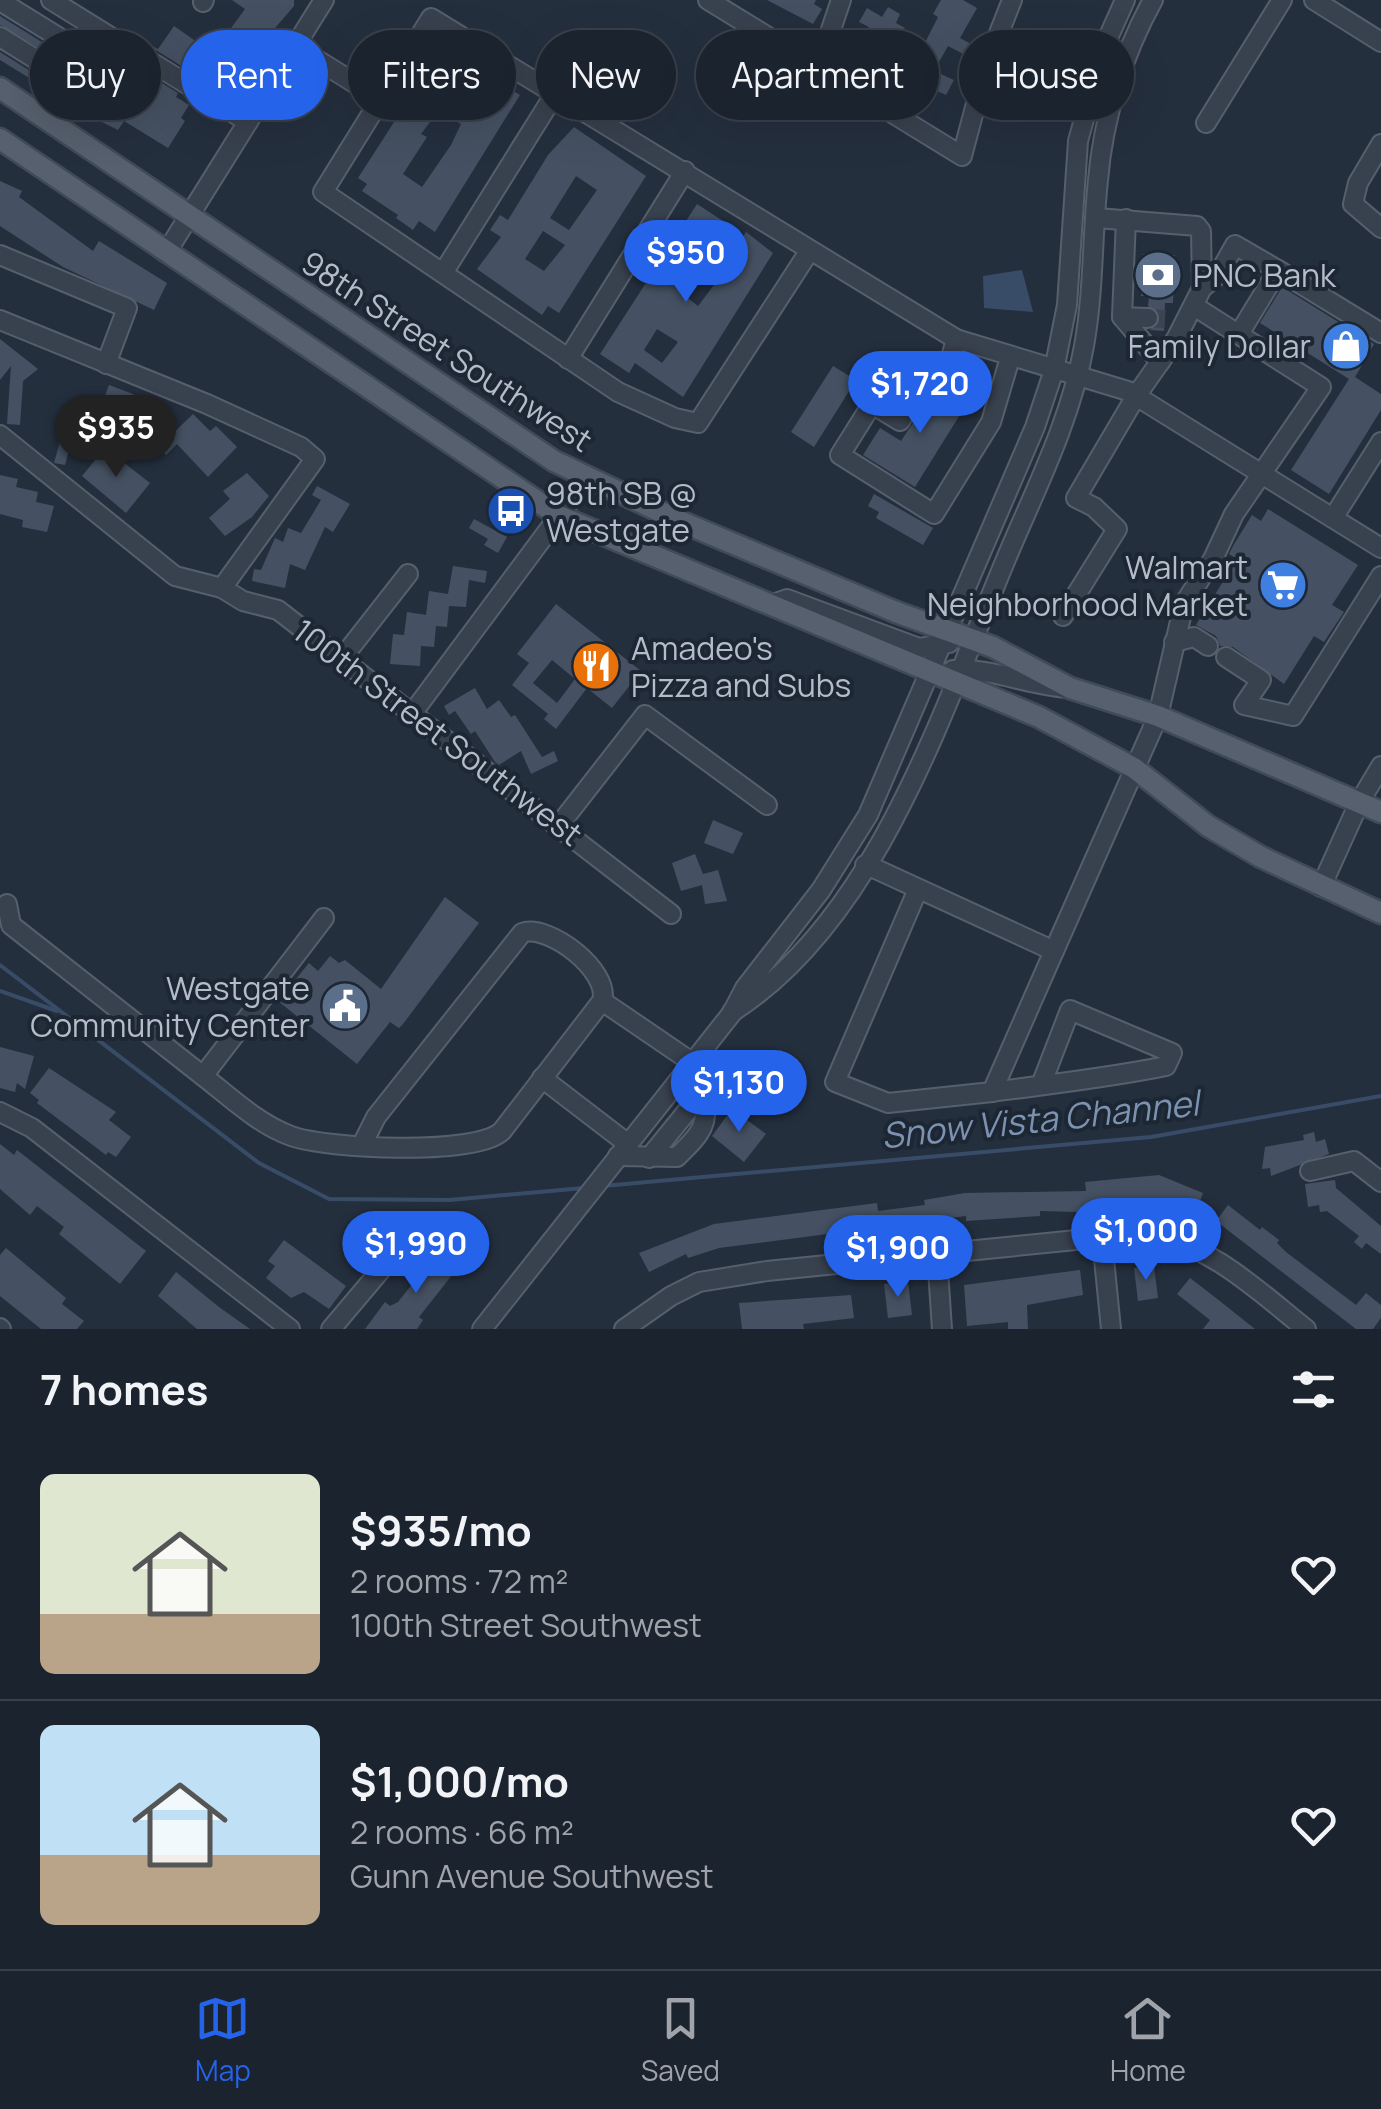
<!DOCTYPE html>
<html lang="en">
<head>
<meta charset="utf-8">
<style>
  :root { --surface:#1b232e; --page:#242b36; --text:#f1f3f6; --muted:#a0a4aa; --line:#39404a; --accent:#2563eb }
  body { margin:0; font-family:Manrope,sans-serif; background:var(--page); color:var(--text); height:100vh; display:flex; flex-direction:column; font-size:38px; white-space:nowrap }
  * { box-sizing:border-box; margin:0 }
  p { font-size:32px; color:var(--muted) }
  .icon { flex:none; width:55px; height:55px; fill:none; stroke:currentColor; stroke-width:2; stroke-linecap:round; stroke-linejoin:round }
  .map { position:relative; height:1329px; overflow:hidden }
  .drawer { display:flex; flex-direction:column; background:var(--surface); flex:1 }
  .drawer>* { flex:none }
  .guide { position:absolute; left:30px; top:30px; width:1322px; height:90px; display:flex; gap:20px }
  .price { position:absolute; translate:-50% -85px; padding:0 22px; border-radius:35px; background:var(--accent); color:#fff; font-size:32px; line-height:65px; filter:drop-shadow(0 2px 5px #0008) }
  .price::after { content:''; position:absolute; left:50%; top:60px; width:30px; height:22px; margin-left:-15px; background:inherit; clip-path:polygon(0 0,100% 0,50% 100%) }
  .price.selected { background:#222; color:#fff }
  ul { padding:0; list-style:none }
  li { display:flex; align-items:center; gap:30px; height:250px; padding:0 40px }
  li+li { border-top:2px solid var(--line) }
  li span { display:grid; place-items:center; flex:none; width:280px; height:200px; border-radius:15px; color:#555 }
  li>.icon { margin-inline-start:auto }
  span .icon { width:120px; height:120px; fill:#fffc; stroke-width:1 }
  li b { font-size:42px }
  h2 { display:flex; justify-content:space-between; align-items:center; height:120px; padding:0 40px; font-size:42px }
  .tag { padding:0 35px; border-radius:45px; background:var(--surface); box-shadow:0 10px 40px #0002,0 0 0 2px var(--line); font-size:35px; line-height:90px }
  .tag.selected { background:var(--accent); color:#fff }
  .dock { display:flex; justify-content:space-around; align-items:center; height:140px; border-top:2px solid var(--line); background:var(--surface); font-size:28px; color:var(--muted) }
  .dock a { display:grid; justify-items:center; gap:5px }
  .dock .selected { color:var(--accent) }
  .map>svg:first-child { display:block }
  .water { fill:#394c67 }
  .lines { fill:none; stroke-linecap:round; stroke-linejoin:round }
  .stream { stroke:#394c67; stroke-width:4 }
  .building { fill:#455162; fill-rule:evenodd }
  .minor-tunnel { stroke:#3a4453; stroke-width:18; stroke-dasharray:18 9; stroke-linecap:butt }
  .minor-casing { stroke:#565f6c; stroke-width:22 }
  .major-casing { stroke:#414a57; stroke-width:25 }
  .minor { stroke:#38414e; stroke-width:18 }
  .major { stroke:#56606e; stroke-width:20 }
  .labels { text-anchor:middle; dominant-baseline:central; stroke-width:8; stroke-linejoin:round; paint-order:stroke }
  .poi-label { font-size:32px; fill:#b4bcc9; stroke:#1d2633; text-anchor:start }
  .street-label { font-size:32px; fill:#b4bcc9; stroke:#1d2633 }
  .water-label { font-size:35px; font-style:italic; fill:#7c92b1; stroke:#1d2633 }
</style>
</head>
<body>
<div class="map">
<svg width="1381" height="1329" viewBox="0 0 1381 1329">
  <rect width="100%" height="100%" fill="#242f3e"/>
  <path class="water" d="M1022 270 1033 312 984 308 983 276Z"/>
  <g class="lines">
    <g class="stream">
      <path d="M0 965 259 1163 329 1199 449 1200 584 1188"/>
      <path d="M0 991 57 1011"/>
      <path d="M603 1186 1151 1137 1381 1096"/>
    </g>
  </g>
  <g class="building">
    <path d="M232 0H294V6L264 41 268 45 259 58 226 35 245 9Z"/>
    <path d="M767 0H816L814 4 822 9 813 24Z"/>
    <path d="M941 0H963L977 8 960 38 971 44 965 55 948 46 934 71 954 80 946 95 935 90 931 99 903 86 938 17 933 14Z"/>
    <path d="M888 7 900 14 896 23 905 28 872 76 854 62 859 55 852 49 869 27 859 22 867 8 882 17Z"/>
    <path d="M0 16 82 67 79 72 0 25Z"/>
    <path d="M174 26 197 42 182 63 191 72 138 39 158 49Z"/>
    <path d="M443 46 520 95 435 232 419 221 413 230 396 218 398 215 362 191 367 184 358 178ZM463 78 483 90 456 121 461 124 451 145 422 187 403 174 427 137 421 134Z"/>
    <path d="M0 52 78 101 97 105 125 60 178 93 176 97 189 105 181 118 185 121 168 148 124 121 118 130 63 103 65 100 0 60Z"/>
    <path d="M574 127 646 176 559 313 548 306 542 315 477 269 501 237 490 230 500 215 508 220 548 155ZM576 176 597 190 569 230 550 218ZM543 231 565 245 544 271 525 259Z"/>
    <path d="M0 181 22 191 19 197 93 251 99 241 167 283 154 310 63 267 0 226Z"/>
    <path d="M697 204 723 221 702 257 721 270 746 232 773 253 683 397 635 363 629 373 600 354ZM695 271 714 285 698 306 680 292ZM657 329 678 342 662 363 644 350Z"/>
    <path d="M1143 254 1175 255 1173 303H1165L1164 331 1150 330 1160 318 1148 306 1149 296H1141Z"/>
    <path d="M1282 287 1374 344 1355 377 1381 394V410L1329 494 1291 470 1349 379 1260 323Z"/>
    <path d="M0 339 38 369 23 381 20 425 7 424 11 366 0 380Z"/>
    <path d="M833 366 856 380 814 447 791 432Z"/>
    <path d="M942 379 971 397 915 487 863 455 880 428 901 441Z"/>
    <path d="M109 385 133 394 147 408 126 428 97 417Z"/>
    <path d="M193 414 210 431 216 426 237 447 208 477 177 444 166 455 159 447Z"/>
    <path d="M67 416 77 419 65 465 54 463Z"/>
    <path d="M105 448 150 483 126 513 82 476Z"/>
    <path d="M247 473 269 496 252 517 225 536 209 518 230 499 223 491Z"/>
    <path d="M0 475 18 479 16 487 38 492 36 502 54 506 47 532 22 527 23 520 0 514Z"/>
    <path d="M317 486 350 504 333 532 325 527 305 570 290 564 285 588 252 581 254 569 261 570 275 538 283 542 288 528 301 533 321 500 312 495Z"/>
    <path d="M874 494 933 528 923 545 876 518 879 512 868 506Z"/>
    <path d="M1268 509 1358 565 1332 605 1344 612 1324 642 1314 636 1284 684 1233 647 1220 646 1216 636 1196 625 1237 559 1229 554 1233 546 1252 515 1261 521Z"/>
    <path d="M474 519 507 537 498 553 484 545 488 539 469 528Z"/>
    <path d="M453 566 487 571 485 583 469 580 466 607 449 606 447 627 436 626 434 647 421 646 420 666 390 664 393 634 404 635 407 612 426 615 429 591 448 594Z"/>
    <path d="M556 604 641 671 612 708 587 688 556 729 544 719 548 714 512 685 529 663 517 654ZM552 660 575 679 557 703 533 683Z"/>
    <path d="M475 688 487 709 499 700 511 717 515 715 542 757 554 751 558 761 531 774 521 751 499 765 495 762 475 731 471 734 455 711 449 715 444 706Z"/>
    <path d="M713 820 743 833 733 854 704 843Z"/>
    <path d="M695 854 703 874 718 870 727 901 705 904 702 885 681 891 672 863Z"/>
    <path d="M445 897 479 923 403 1024 399 1028 390 1022 357 1064 278 1001 309 963 318 971 330 956 339 963 345 960 381 989Z"/>
    <path d="M0 1047 34 1056 25 1089 17 1083 15 1092 0 1088Z"/>
    <path d="M49 1068 116 1112 109 1120 131 1137 116 1157 108 1152 106 1155 37 1103 39 1100 30 1093Z"/>
    <path d="M732 1109 766 1134 744 1162 712 1136Z"/>
    <path d="M1314 1132 1316 1142 1325 1139 1329 1154 1271 1176 1270 1168 1262 1169 1265 1147 1304 1140 1303 1135Z"/>
    <path d="M0 1144 14 1155 17 1150 146 1251 120 1284 59 1234 64 1227 37 1206 30 1215 0 1189Z"/>
    <path d="M1159 1175 1203 1193 1196 1212 1160 1201 1079 1212 1040 1211V1216L966 1221V1216L719 1248 688 1258 686 1254 649 1272 639 1253 714 1224 877 1203 878 1211 925 1205 924 1200 965 1193 1086 1191 1085 1182Z"/>
    <path d="M1335 1180 1336 1188 1381 1226V1254L1366 1243 1362 1249 1354 1242 1359 1236 1327 1211 1320 1212 1319 1205 1308 1207 1305 1184Z"/>
    <path d="M1228 1205 1260 1230 1262 1227 1279 1240 1277 1243 1286 1252 1356 1305 1366 1293 1381 1305V1318L1373 1329H1356L1216 1221Z"/>
    <path d="M284 1240 346 1286 329 1309 304 1292 291 1298 266 1278 275 1266 268 1261Z"/>
    <path d="M6 1248 66 1298 62 1304 84 1321 77 1329H41L0 1296V1255Z"/>
    <path d="M440 1249 460 1265 419 1317 423 1320 417 1329H365L385 1302 390 1306 398 1302Z"/>
    <path d="M1154 1266 1158 1298 1138 1301 1134 1268Z"/>
    <path d="M1080 1270 1083 1295 1027 1305 1028 1329H1008V1322L967 1326 964 1285Z"/>
    <path d="M176 1272 219 1307 250 1329H197L158 1296Z"/>
    <path d="M1190 1278 1216 1298 1255 1329H1203L1210 1320 1177 1294Z"/>
    <path d="M908 1281 912 1315 888 1318 884 1284Z"/>
    <path d="M851 1295 854 1318 803 1324 804 1329H742L739 1303Z"/>
  </g>
  <g class="lines">
    <path class="minor-tunnel" d="M1148 318 1165 319"/>
    <g class="minor-casing">
      <g id="minor">
        <path d="M51 0 248 122"/>
        <path d="M708 0 962 156 986 66 1012 0"/>
        <path d="M1314 0 1381 42"/>
        <path d="M0 1 102 64"/>
        <path d="M203 2 204 0"/>
        <path d="M0 37 85 90 116 41"/>
        <path d="M295 46 380 99"/>
        <path d="M818 68 841 0"/>
        <path d="M1206 123 1282 0"/>
        <path d="M1381 144 1358 183 1353 204 1381 228"/>
        <path d="M1097 218 1197 226 1201 231 1202 288"/>
        <path d="M1126 219 1122 317 1160 362"/>
        <path d="M810 250 698 423 675 418 618 392 323 192 431 18 956 339 1128 391 1381 548"/>
        <path d="M166 253 324 0"/>
        <path d="M0 255 127 308 106 364"/>
        <path d="M1278 270 1381 333"/>
        <path d="M443 273 556 92"/>
        <path d="M1122 317 1148 318"/>
        <path d="M0 320 207 404 301 447 315 459 222 588"/>
        <path d="M956 339 951 358 931 371 900 421 872 404 840 455 934 514 991 422 1010 358"/>
        <path d="M568 359 685 171"/>
        <path d="M0 435 175 576 222 588 243 601 278 610 671 914"/>
        <path d="M1333 518 1381 442"/>
        <path d="M770 605 787 599 919 648 949 643"/>
        <path d="M1063 616 1117 529 1094 507 1076 498 1136 396 1176 339 1202 288 1218 275 1235 245 1278 270 1239 334"/>
        <path d="M1174 642 1194 637 1208 646"/>
        <path d="M343 657 408 574"/>
        <path d="M1226 657 1261 680 1244 705 1293 716 1381 576"/>
        <path d="M953 670C994 668 1029 686 1069 688"/>
        <path d="M414 711 588 477"/>
        <path d="M560 824 645 715 767 805"/>
        <path d="M865 865 878 870 1054 951 992 1092 888 1103 835 1082 918 889"/>
        <path d="M1321 887 1359 803 1381 766"/>
        <path d="M7 904 11 925 203 1076"/>
        <path d="M324 918 203 1076C230 1097 258 1124 291 1136 327 1149 476 1156 502 1131L602 1001C611 971 548 923 522 933L376 1117 362 1145"/>
        <path d="M1054 951 1158 716 1184 604 1213 559 1234 514 1321 387 1194 306"/>
        <path d="M602 1001 693 1063"/>
        <path d="M732 1012C877 920 943 709 1006 559 1035 490 1071 420 1084 346 1094 290 1092 236 1098 180 1103 119 1123 54 1153 0"/>
        <path d="M542 1078 628 1144"/>
        <path d="M992 1092C1050 1084 1108 1078 1166 1066L1172 1053 1070 1010 1041 1085"/>
        <path d="M0 1112 32 1128 290 1329"/>
        <path d="M618 1156 677 1157C691 1143 707 1130 705 1109L676 1084"/>
        <path d="M649 1158 697 1099"/>
        <path d="M1310 1171 1354 1161 1381 1182"/>
        <path d="M1102 1239 1111 1329"/>
        <path d="M937 1254 942 1329"/>
        <path d="M0 1328 1 1329"/>
        <path d="M331 1329 380 1271"/>
        <path d="M482 1329 732 1013 745 988 821 890 868 815 1035 427 1054 370 1067 305 1078 141 1104 47 1125 0"/>
        <path d="M624 1329 671 1296 699 1282 767 1271 1146 1233C1211 1245 1256 1289 1306 1329"/>
      </g>
    </g>
    <g class="major-casing">
      <g id="major">
        <path d="M0 88 554 461 684 523 896 612 993 647 1070 688 1158 716 1381 812"/>
        <path d="M0 139 559 516 1039 717 1134 768 1208 826 1261 857 1381 913"/>
      </g>
    </g>
    <use href="#minor" class="minor"/>
    <use href="#major" class="major"/>
  </g>
  <defs>
    <g id="bank-disc" transform="scale(2.5)"><circle r="9.5" fill="#5c6f8a" stroke="#1d2633"/><path d="M-6-4H6V4H-6ZM0-2.3a2.3 2.3 0 1 0 0 4.6a2.3 2.3 0 1 0 0-4.6Z" fill="#fff"/></g>
    <g id="shop-disc" transform="scale(2.5)"><circle r="9.5" fill="#3f7fe0" stroke="#1d2633"/><path d="M-5-2.5h2.3a2.7 3.5 0 0 1 5.4 0H5L5.5 6h-11ZM-1.5-2.5h3a1.5 2.3 0 0 0-3 0Z" fill="#fff"/></g>
    <g id="bus-disc" transform="scale(2.5)"><circle r="9.5" fill="#1a4fb4" stroke="#1d2633"/><path d="M-5-6H5V4H4V6H2V4H-2V6H-4V4H-5ZM-3.5-4V0h7V-4ZM-3.5 1.2v1.5H-2V1.2ZM2 1.2v1.5H3.5V1.2Z" fill="#fff"/></g>
    <g id="supermarket-disc" transform="scale(2.5)"><circle r="9.5" fill="#3f7fe0" stroke="#1d2633"/><path d="M-6-5.5h2.5l.6 2H6L4.5 2H-2.5L-4.4-4H-6ZM-1.5 3.2a1.3 1.3 0 1 0 .1 0ZM3 3.2a1.3 1.3 0 1 0 .1 0Z" fill="#fff"/></g>
    <g id="restaurant-disc" transform="scale(2.5)"><circle r="9.5" fill="#e8710a" stroke="#1d2633"/><path d="M-5-6h1v4h1v-4h1v4h1v-4h1v5L-1.5 .5V6h-2V.5L-5-1ZM5-6V6H3V1.5H1.5Q1.5-4 5-6Z" fill="#fff"/></g>
    <g id="civic-disc" transform="scale(2.5)"><circle r="9.5" fill="#5c6f8a" stroke="#1d2633"/><path d="M-.6-6.5H3V-4.5H.6V-3L4-1V1h2V6H-6V1h2V-1L-.6-3ZM-1.2 2.5V6h2.4V2.5Z" fill="#fff"/></g>
  </defs>
  <g fill-rule="evenodd">
    <use href="#bank-disc" x="1158" y="275"/>
    <use href="#shop-disc" x="1346" y="346"/>
    <use href="#bus-disc" x="511" y="511"/>
    <use href="#supermarket-disc" x="1283" y="585"/>
    <use href="#restaurant-disc" x="596" y="666"/>
    <use href="#civic-disc" x="345" y="1006"/>
  </g>
  <g class="labels">
    <g class="poi-label">
      <text x="1193" y="275">PNC Bank</text>
      <text x="1311" y="346" text-anchor="end">Family Dollar</text>
      <text x="546" y="493">98th SB @<tspan x="546" dy="37">Westgate</tspan></text>
      <text x="1248" y="567" text-anchor="end">Walmart<tspan x="1248" dy="37">Neighborhood Market</tspan></text>
      <text x="631" y="648">Amadeo's<tspan x="631" dy="37">Pizza and Subs</tspan></text>
      <text x="310" y="988" text-anchor="end">Westgate<tspan x="310" dy="37">Community Center</tspan></text>
    </g>
    <g class="street-label">
      <text transform="translate(447 351) rotate(33)">98th Street Southwest</text>
      <text transform="translate(438 732) rotate(37)">100th Street Southwest</text>
    </g>
    <g class="water-label">
      <text transform="translate(1040 1119) rotate(-6)">Snow Vista Channel</text>
    </g>
  </g>
</svg>
<b class="price" style="left:686px;top:305px">$950</b>
<b class="price" style="left:920px;top:436px">$1,720</b>
<b class="price selected" style="left:116px;top:480px">$935</b>
<b class="price" style="left:739px;top:1135px">$1,130</b>
<b class="price" style="left:1146px;top:1283px">$1,000</b>
<b class="price" style="left:416px;top:1296px">$1,990</b>
<b class="price" style="left:898px;top:1300px">$1,900</b>
<div class="guide">
<a class="tag">Buy</a>
<a class="tag selected">Rent</a>
<a class="tag">Filters</a>
<a class="tag">New</a>
<a class="tag">Apartment</a>
<a class="tag">House</a>
</div>
</div>
<section class="drawer">
<h2>7 homes<svg class="icon" aria-label="filters" viewBox="0 0 24 24"><path d="M4 7h16M4 17h16"/><circle cx="9" cy="7" r="2"/><circle cx="15" cy="17" r="2"/></svg></h2>
<ul>
<li><span style="background:linear-gradient(#dfe7d0 70%,#b9a48a 0)"><svg class="icon" aria-label="home" viewBox="0 0 24 24"><path d="M3 11l9-7 9 7M6 9v11h12V9"/></svg></span><div><b>$935/mo</b><p>2 rooms · 72 m²</p><p>100th Street Southwest</p></div><svg class="icon" aria-label="heart" viewBox="0 0 24 24"><path d="M12 20l-8-8c-3-5 5-10 8-4 3-6 11-1 8 4z"/></svg></li>
<li><span style="background:linear-gradient(#bfe0f5 65%,#b9a48a 0)"><svg class="icon" aria-label="home" viewBox="0 0 24 24"><path d="M3 11l9-7 9 7M6 9v11h12V9"/></svg></span><div><b>$1,000/mo</b><p>2 rooms · 66 m²</p><p>Gunn Avenue Southwest</p></div><svg class="icon" aria-label="heart" viewBox="0 0 24 24"><path d="M12 20l-8-8c-3-5 5-10 8-4 3-6 11-1 8 4z"/></svg></li>
</ul>
</section>
<nav class="dock">
<a class="selected"><svg class="icon" aria-label="map" viewBox="0 0 24 24"><path d="M3 6l6-2 6 2 6-2v14l-6 2-6-2-6 2zM9 4v14M15 6v14"/></svg>Map</a>
<a><svg class="icon" aria-label="saved" viewBox="0 0 24 24"><path d="M7 4h10v16l-5-4-5 4z"/></svg>Saved</a>
<a><svg class="icon" aria-label="home" viewBox="0 0 24 24"><path d="M3 11l9-7 9 7M6 9v11h12V9"/></svg>Home</a>
</nav>
</body>
</html>
